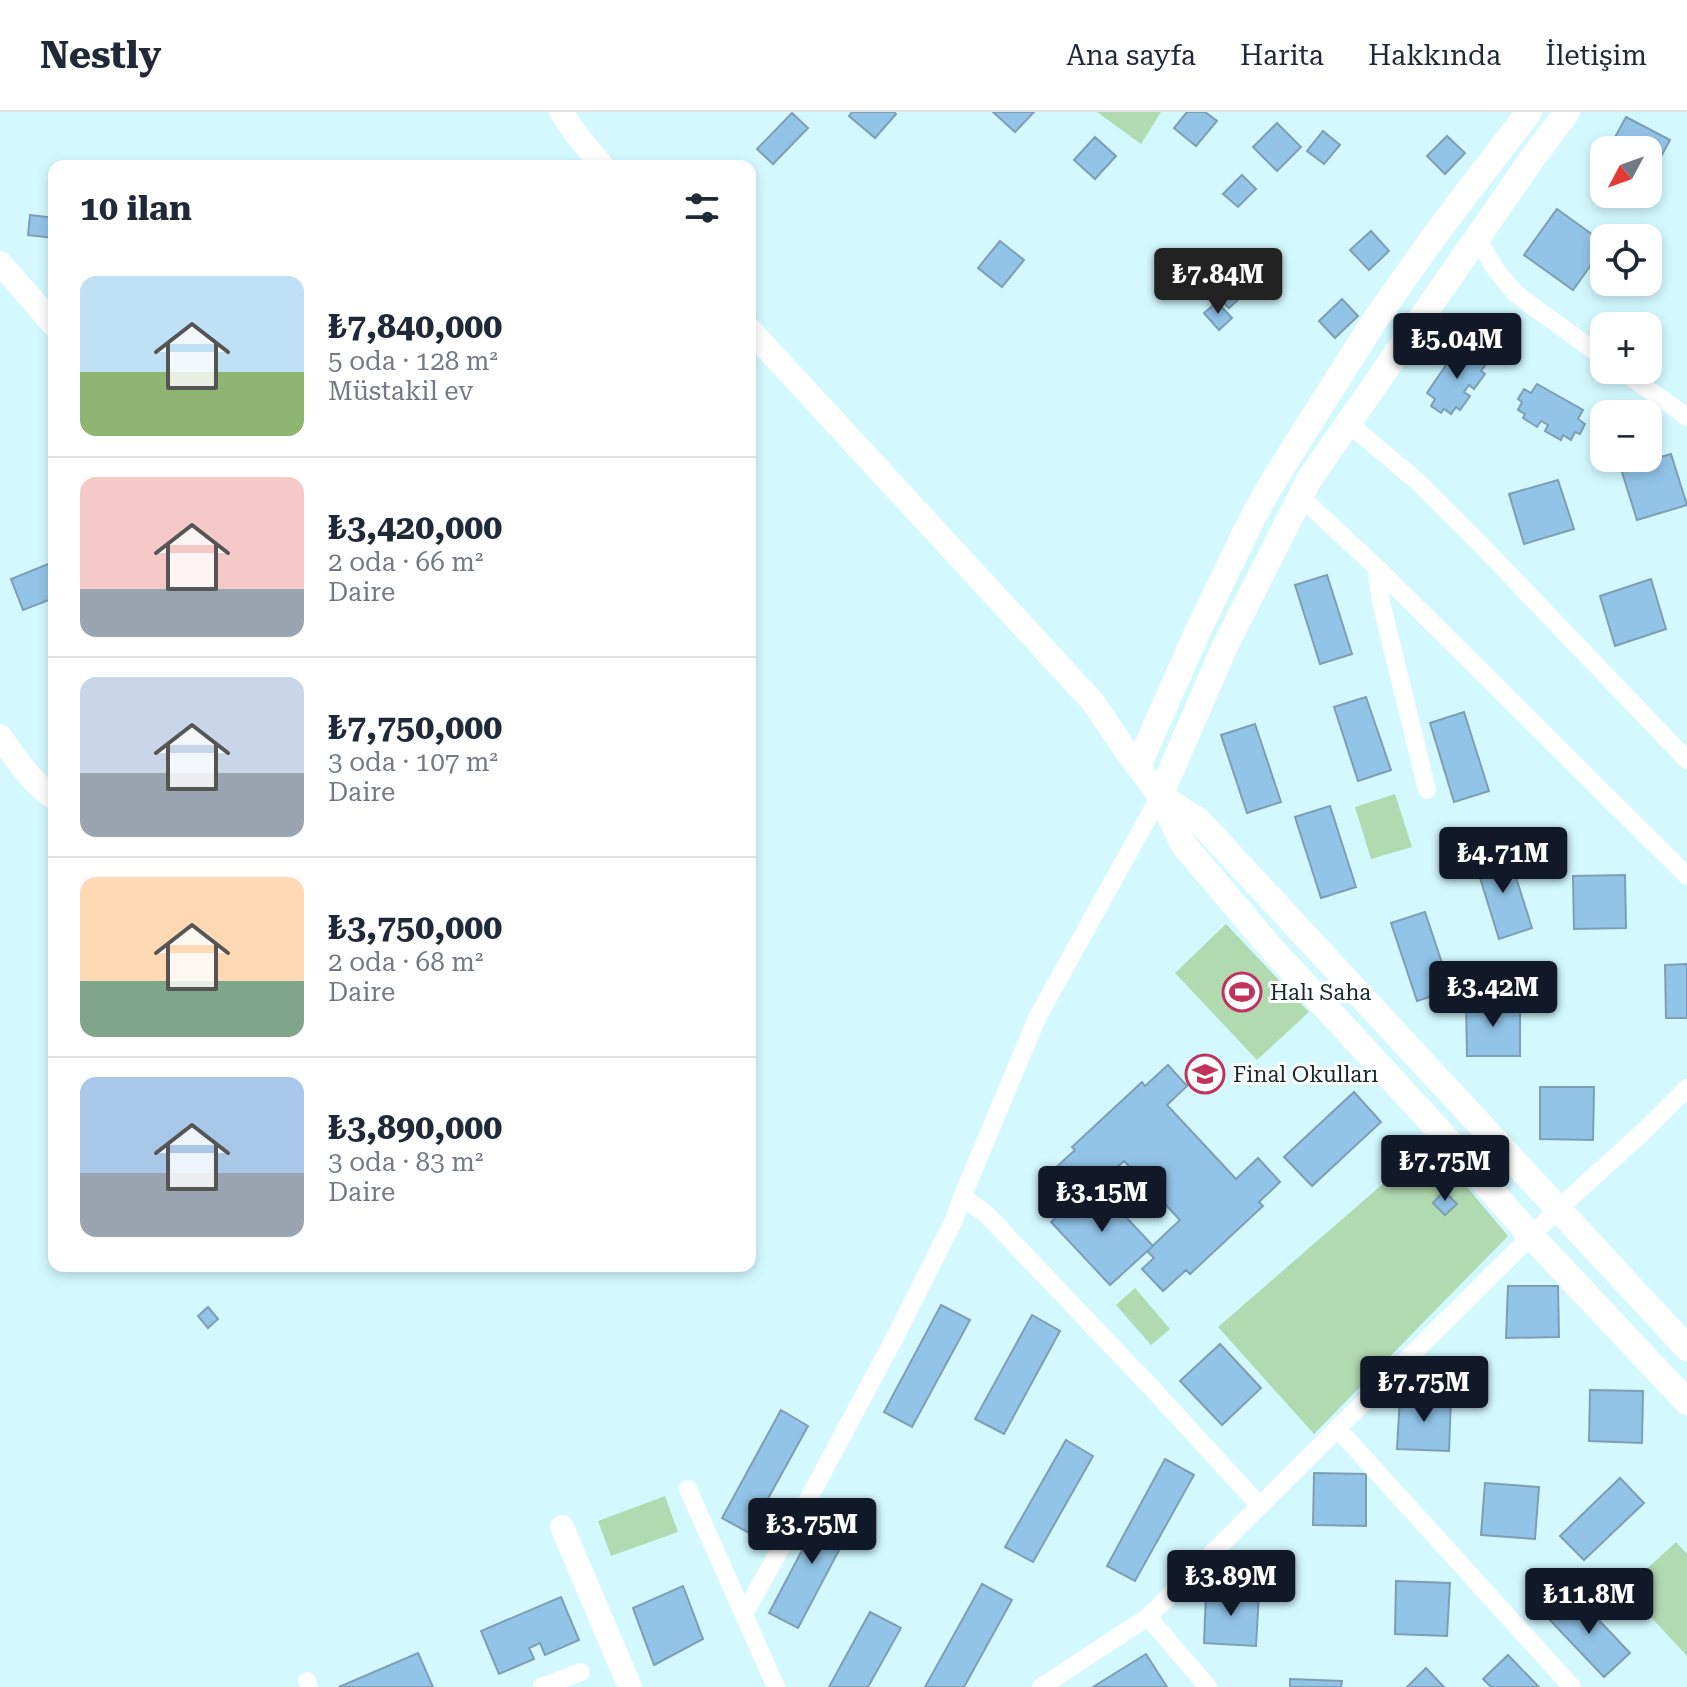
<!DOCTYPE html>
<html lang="tr">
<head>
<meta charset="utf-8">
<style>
  :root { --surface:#fff; --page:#f2f2f3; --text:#1f2937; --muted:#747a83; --line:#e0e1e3; --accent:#111827 }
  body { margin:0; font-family:"Roboto Serif",serif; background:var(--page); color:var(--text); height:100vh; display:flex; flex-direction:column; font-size:30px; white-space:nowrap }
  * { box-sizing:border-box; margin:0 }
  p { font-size:26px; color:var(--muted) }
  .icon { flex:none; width:44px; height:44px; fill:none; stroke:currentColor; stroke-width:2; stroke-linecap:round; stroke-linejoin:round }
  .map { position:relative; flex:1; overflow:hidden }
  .sheet { position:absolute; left:48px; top:48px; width:708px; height:1112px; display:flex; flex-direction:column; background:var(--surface); border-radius:16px; box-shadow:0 4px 12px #0003 }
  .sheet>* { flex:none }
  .needle { width:52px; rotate:229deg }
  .controls { position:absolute; left:1590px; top:24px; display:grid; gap:16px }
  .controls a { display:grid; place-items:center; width:72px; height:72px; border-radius:16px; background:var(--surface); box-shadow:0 4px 12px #0003; font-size:40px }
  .price { position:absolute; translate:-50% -68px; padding:0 18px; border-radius:8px; background:var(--accent); color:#fff; font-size:26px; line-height:52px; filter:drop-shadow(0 2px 4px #0008) }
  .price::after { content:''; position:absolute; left:50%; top:48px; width:24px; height:18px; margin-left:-12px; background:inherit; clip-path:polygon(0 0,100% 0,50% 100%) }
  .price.active { background:#222; color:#fff }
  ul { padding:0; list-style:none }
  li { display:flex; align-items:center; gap:24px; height:200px; padding:0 32px }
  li+li { border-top:2px solid var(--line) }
  li span { display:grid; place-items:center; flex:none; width:224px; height:160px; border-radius:16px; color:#555 }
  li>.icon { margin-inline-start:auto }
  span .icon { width:96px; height:96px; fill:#fffc; stroke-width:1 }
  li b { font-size:34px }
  h2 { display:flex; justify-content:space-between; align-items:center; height:96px; padding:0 32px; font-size:34px }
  header { display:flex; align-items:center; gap:48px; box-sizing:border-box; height:112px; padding:0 40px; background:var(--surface); border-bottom:2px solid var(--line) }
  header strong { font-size:38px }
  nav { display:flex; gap:44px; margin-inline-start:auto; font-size:28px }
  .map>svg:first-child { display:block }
  .green { fill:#b2dab1 }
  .building { fill:#92c4e8; stroke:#7e9eb5; stroke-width:2 }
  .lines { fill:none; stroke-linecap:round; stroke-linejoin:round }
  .minor { stroke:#fff; stroke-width:18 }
  .tertiary { stroke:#fff; stroke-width:24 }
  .secondary { stroke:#fff; stroke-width:26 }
  .labels { text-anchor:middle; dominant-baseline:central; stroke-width:6; stroke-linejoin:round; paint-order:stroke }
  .poi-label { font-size:22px; fill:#16292b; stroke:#fefefe; text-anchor:start }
</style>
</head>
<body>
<header>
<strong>Nestly</strong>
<nav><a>Ana sayfa</a><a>Harita</a><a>Hakkında</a><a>İletişim</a></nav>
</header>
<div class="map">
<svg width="1687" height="1575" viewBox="0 0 1687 1575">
  <rect width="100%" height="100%" fill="#d3f9ff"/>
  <g class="green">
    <path d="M1097 0H1161L1141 32Z"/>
    <path d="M1395 682 1412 735 1371 747 1355 695Z"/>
    <path d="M1226 812 1309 900 1257 948 1175 861Z"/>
    <path d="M1430 1031 1508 1124 1314 1322 1218 1215Z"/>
    <path d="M1135 1176 1170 1217 1151 1233 1116 1193Z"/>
    <path d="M665 1384 678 1420 611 1444 598 1409Z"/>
    <path d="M1676 1430 1687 1442V1544L1625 1477Z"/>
  </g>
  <g class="building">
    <path d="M852 0H894L896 2 875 26 849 4Z"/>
    <path d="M993 0H1034L1015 20Z"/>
    <path d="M1187 0H1205L1217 9 1196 34 1174 16Z"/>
    <path d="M792 1 808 16 773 52 757 37Z"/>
    <path d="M1626 5 1670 28 1651 63 1648 62V38H1608Z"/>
    <path d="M1277 11 1301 35 1277 59 1253 35Z"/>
    <path d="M1323 19 1340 33 1324 52 1307 39Z"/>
    <path d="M1447 24 1465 41 1445 62 1427 44Z"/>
    <path d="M1095 25 1116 44 1095 67 1074 48Z"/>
    <path d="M1242 63 1256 77 1238 95 1223 82Z"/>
    <path d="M1557 97 1604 131V135L1573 178 1524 143Z"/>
    <path d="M30 103 54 106V126L28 123Z"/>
    <path d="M1371 119 1389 139 1369 158 1350 138Z"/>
    <path d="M1000 129 1024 148 1002 175 978 156Z"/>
    <path d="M1237 151 1256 171 1229 196 1210 177Z"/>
    <path d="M1342 187 1358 204 1335 226 1319 209Z"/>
    <path d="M1217 190 1232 206 1219 218 1204 201Z"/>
    <path d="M1471 236 1481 243 1478 247 1486 252 1481 259 1485 262 1474 277 1469 273 1464 280 1470 284 1460 298 1456 295 1451 302 1444 297 1441 301 1431 294 1435 287 1427 281 1457 237 1466 243Z"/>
    <path d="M1537 272 1583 298 1578 307 1585 312 1580 322 1575 320 1571 328 1563 323 1561 328 1545 319 1548 313 1541 309 1537 315 1523 306 1525 302 1518 298 1522 290 1518 287 1524 277 1531 281Z"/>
    <path d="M1671 342 1687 393 1637 408 1621 357Z"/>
    <path d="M1558 368 1574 417 1524 432 1509 382Z"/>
    <path d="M48 452 54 466V486L23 498 11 467Z"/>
    <path d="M1327 463 1352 542 1320 552 1295 473Z"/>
    <path d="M1651 467 1666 517 1615 534 1600 484Z"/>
    <path d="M1366 585 1391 658 1358 669 1334 595Z"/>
    <path d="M1464 600 1489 679 1454 690 1430 611Z"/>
    <path d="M1255 612 1281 690 1247 701 1221 623Z"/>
    <path d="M1330 694 1356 775 1321 786 1295 705Z"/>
    <path d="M1508 740 1532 816 1499 827 1475 750Z"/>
    <path d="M1625 763 1626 816 1574 817 1573 764Z"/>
    <path d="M1425 800 1451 878 1417 889 1391 811Z"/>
    <path d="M1687 852V906H1666L1665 853Z"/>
    <path d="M1466 890H1520V944H1467Z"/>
    <path d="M1168 953 1187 974 1167 993 1236 1067 1258 1046 1280 1070 1259 1090 1263 1094 1190 1162 1186 1158 1163 1179 1142 1157 1154 1146 1147 1139 1180 1108 1124 1049 1094 1077 1085 1067 1071 1079 1052 1059 1075 1038 1072 1035 1142 970 1145 974Z"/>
    <path d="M1540 975H1594L1593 1028 1540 1027Z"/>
    <path d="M1354 980 1381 1010 1312 1074 1284 1045Z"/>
    <path d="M1091 1073 1094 1077 1097 1074 1153 1134 1110 1173 1051 1110Z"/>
    <path d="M1444 1079 1457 1092 1445 1103 1433 1091Z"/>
    <path d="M1508 1174H1558L1559 1225 1506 1226Z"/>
    <path d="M941 1193 970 1208 912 1315 884 1300Z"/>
    <path d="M208 1195 218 1207 208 1216 198 1204Z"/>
    <path d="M1032 1203 1060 1219 1004 1322 975 1307Z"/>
    <path d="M1220 1232 1261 1276 1222 1313 1180 1269Z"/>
    <path d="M1590 1278 1643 1279 1642 1331 1589 1329Z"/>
    <path d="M1400 1284 1451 1286 1449 1339 1397 1337Z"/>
    <path d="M781 1298 808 1314 749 1421 722 1406Z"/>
    <path d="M1066 1328 1093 1344 1033 1450 1005 1435Z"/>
    <path d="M1165 1347 1194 1363 1135 1469 1107 1454Z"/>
    <path d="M1314 1361 1366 1362V1414L1313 1413Z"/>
    <path d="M1620 1366 1644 1391 1584 1448 1560 1424Z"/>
    <path d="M1485 1371 1539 1375 1535 1427 1481 1423Z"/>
    <path d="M827 1391 856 1406 798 1516 769 1501Z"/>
    <path d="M1396 1469 1450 1471 1447 1524 1395 1522Z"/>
    <path d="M982 1472 1012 1488 964 1575H925Z"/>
    <path d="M683 1474 703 1527 654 1553 633 1496Z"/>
    <path d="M1206 1479 1259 1482 1256 1534 1204 1531Z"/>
    <path d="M1574 1482 1630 1541 1604 1565 1548 1506Z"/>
    <path d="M561 1485 579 1528 545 1543 540 1531 529 1536 534 1547 499 1562 481 1519Z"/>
    <path d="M870 1500 901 1516 868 1575H829Z"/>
    <path d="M418 1541 433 1575H339Z"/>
    <path d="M1146 1542 1167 1575H1093Z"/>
    <path d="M1508 1543 1539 1575H1491L1483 1567Z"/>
    <path d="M1426 1556 1444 1575H1407Z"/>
    <path d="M1290 1567 1342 1569 1341 1575H1290Z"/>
  </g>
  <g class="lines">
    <g class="minor">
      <path d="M1477 127 1496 158 1516 182 1604 246"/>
      <path d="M1621 258 1687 305"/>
      <path d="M1348 311 1417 369 1485 437 1687 648"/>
      <path d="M1301 385 1376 455 1687 764"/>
      <path d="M1376 455 1381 490 1427 678"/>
      <path d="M962 1085 985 1101 1148 1272 1260 1394"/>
      <path d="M1337 1316 1572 1575"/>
      <path d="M688 1377 776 1575"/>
      <path d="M744 1502 810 1384 894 1227 954 1108 962 1085 1038 904 1160 684"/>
      <path d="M1148 1505 1208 1575"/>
      <path d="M307 1569 309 1575"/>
      <path d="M542 1575 581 1560"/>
      <path d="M1041 1575 1148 1505 1558 1097 1644 1019 1687 976"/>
    </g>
    <g class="tertiary">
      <path d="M561 0 576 22 602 54"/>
      <path d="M0 151 54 213"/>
      <path d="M750 218 1093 590 1124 636 1160 684"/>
      <path d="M0 624C16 647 31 670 54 686"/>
      <path d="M562 1415 630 1575"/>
    </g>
    <g class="secondary">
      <path d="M1567 0 1534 44 1310 366 1225 534 1160 684 1183 732 1271 836 1435 1014 1531 1124 1687 1290"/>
      <path d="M1138 654 1196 523 1252 407 1275 366 1375 208 1435 123 1529 0"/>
      <path d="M1160 684 1199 709 1687 1236"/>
    </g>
  </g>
  <defs>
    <g id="stadium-ring" transform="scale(2)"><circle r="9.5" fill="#fefefe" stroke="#c1325c" stroke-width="1.5"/><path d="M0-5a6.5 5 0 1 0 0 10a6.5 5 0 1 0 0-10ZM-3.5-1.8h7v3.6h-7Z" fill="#c1325c"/></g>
    <g id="school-ring" transform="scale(2)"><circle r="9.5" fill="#fefefe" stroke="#c1325c" stroke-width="1.5"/><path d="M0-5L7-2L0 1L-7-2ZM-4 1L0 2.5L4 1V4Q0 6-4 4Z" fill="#c1325c"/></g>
  </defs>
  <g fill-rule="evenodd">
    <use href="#stadium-ring" x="1242" y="880"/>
    <use href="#school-ring" x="1205" y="962"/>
  </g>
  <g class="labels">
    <g class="poi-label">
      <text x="1270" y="880">Halı Saha</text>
      <text x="1233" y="962">Final Okulları</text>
    </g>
  </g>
</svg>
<div class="controls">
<a><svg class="needle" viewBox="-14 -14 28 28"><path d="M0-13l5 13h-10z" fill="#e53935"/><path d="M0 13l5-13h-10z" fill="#747a83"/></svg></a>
<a><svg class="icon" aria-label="locate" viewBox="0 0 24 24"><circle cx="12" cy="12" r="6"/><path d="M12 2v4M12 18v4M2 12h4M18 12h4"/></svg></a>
<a>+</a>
<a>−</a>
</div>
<b class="price active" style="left:1218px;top:204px">₺7.84M</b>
<b class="price" style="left:1457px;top:269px">₺5.04M</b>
<b class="price" style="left:1503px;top:783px">₺4.71M</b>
<b class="price" style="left:1493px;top:917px">₺3.42M</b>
<b class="price" style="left:1445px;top:1091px">₺7.75M</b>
<b class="price" style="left:1102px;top:1122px">₺3.15M</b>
<b class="price" style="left:1424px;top:1312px">₺7.75M</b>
<b class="price" style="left:812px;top:1454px">₺3.75M</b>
<b class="price" style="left:1231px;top:1506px">₺3.89M</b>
<b class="price" style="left:1589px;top:1524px">₺11.8M</b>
<section class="sheet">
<h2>10 ilan<svg class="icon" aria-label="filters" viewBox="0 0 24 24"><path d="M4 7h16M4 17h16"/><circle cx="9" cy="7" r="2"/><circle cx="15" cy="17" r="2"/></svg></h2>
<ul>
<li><span style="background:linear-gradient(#bfe0f5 60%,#8fb573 0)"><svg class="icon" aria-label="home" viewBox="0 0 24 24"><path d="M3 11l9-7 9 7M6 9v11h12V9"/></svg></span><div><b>₺7,840,000</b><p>5 oda · 128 m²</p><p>Müstakil ev</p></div></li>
<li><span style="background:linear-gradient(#f6c9c9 70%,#9aa5b1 0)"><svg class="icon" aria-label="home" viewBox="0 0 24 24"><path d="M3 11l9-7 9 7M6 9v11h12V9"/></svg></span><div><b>₺3,420,000</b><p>2 oda · 66 m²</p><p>Daire</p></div></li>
<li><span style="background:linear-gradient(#c9d6e8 60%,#9aa5b1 0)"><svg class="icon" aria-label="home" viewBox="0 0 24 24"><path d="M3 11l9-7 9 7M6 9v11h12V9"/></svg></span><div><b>₺7,750,000</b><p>3 oda · 107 m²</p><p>Daire</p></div></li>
<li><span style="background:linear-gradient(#ffd9b3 65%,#7fa58c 0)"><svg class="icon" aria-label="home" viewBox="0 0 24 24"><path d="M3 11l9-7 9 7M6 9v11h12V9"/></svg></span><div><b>₺3,750,000</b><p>2 oda · 68 m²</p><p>Daire</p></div></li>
<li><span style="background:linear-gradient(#a9c7e8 60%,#9aa5b1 0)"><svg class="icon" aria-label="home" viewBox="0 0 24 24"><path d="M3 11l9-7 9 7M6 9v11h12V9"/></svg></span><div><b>₺3,890,000</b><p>3 oda · 83 m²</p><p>Daire</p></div></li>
</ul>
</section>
</div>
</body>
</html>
